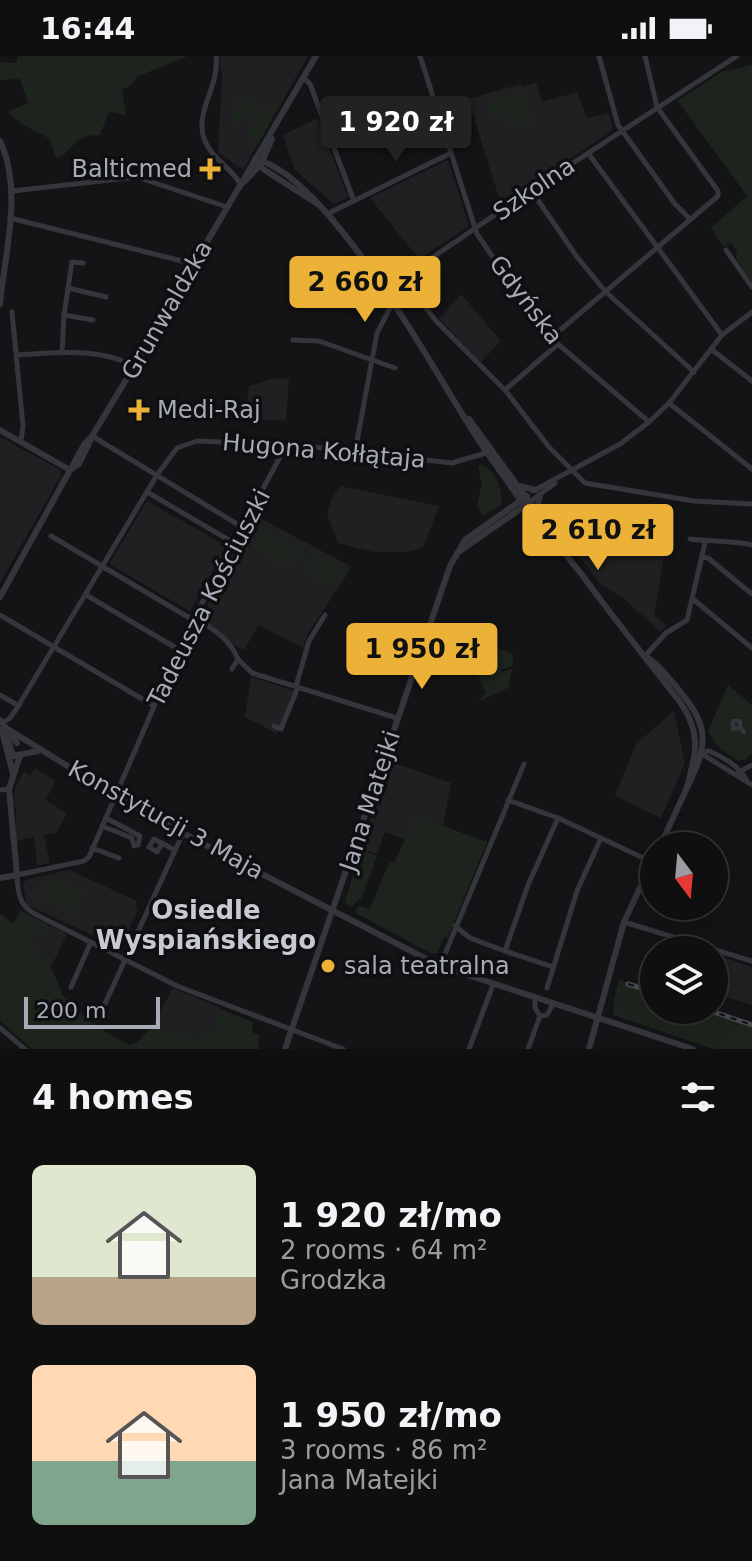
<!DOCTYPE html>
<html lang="en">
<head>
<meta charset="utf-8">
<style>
  :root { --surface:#0f0f10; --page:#181819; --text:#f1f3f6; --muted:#9b9c9f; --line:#2f2f30; --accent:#ebb237 }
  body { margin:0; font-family:"DejaVu Sans",sans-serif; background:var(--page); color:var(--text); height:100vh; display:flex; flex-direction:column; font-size:30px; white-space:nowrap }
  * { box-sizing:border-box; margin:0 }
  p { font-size:26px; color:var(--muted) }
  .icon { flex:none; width:44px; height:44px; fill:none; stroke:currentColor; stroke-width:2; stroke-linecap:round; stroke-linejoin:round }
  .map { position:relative; height:993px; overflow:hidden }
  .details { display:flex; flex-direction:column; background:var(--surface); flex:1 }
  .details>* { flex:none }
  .needle { width:52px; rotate:164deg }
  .controls { position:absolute; left:640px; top:776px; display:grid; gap:16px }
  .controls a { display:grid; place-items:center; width:88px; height:88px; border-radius:50%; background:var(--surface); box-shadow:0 8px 32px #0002,0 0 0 2px var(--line); font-size:40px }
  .scale { position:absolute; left:24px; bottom:20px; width:136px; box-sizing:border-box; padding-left:8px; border:4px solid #a6abb6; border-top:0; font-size:22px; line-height:28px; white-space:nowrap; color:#a6abb6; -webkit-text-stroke:6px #0f0f11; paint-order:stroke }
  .price { position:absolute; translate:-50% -68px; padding:0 18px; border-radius:8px; background:var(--accent); color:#111; font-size:26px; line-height:52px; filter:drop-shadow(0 2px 4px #0008) }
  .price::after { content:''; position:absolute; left:50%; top:48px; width:24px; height:18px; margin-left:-12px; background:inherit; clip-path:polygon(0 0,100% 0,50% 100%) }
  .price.on { background:#222; color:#fff }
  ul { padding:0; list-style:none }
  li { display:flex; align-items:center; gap:24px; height:200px; padding:0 32px }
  li span { display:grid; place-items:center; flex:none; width:224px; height:160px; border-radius:12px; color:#555 }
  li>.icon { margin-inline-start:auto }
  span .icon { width:96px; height:96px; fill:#fffc; stroke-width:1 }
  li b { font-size:34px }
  h2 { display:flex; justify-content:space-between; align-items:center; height:96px; padding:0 32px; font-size:34px }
  .status { display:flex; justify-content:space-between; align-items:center; height:56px; padding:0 40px; background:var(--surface); direction:ltr }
  .status svg { height:22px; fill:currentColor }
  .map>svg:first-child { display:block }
  .built { fill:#202023 }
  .green { fill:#1c241d }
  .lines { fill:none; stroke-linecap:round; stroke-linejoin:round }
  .pedestrian { stroke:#35363b; stroke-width:4 }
  .minor { stroke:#35363b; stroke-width:5 }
  .tertiary { stroke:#35363b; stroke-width:6 }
  .rail-casing { stroke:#484a50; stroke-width:5 }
  .rail { stroke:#0f0f11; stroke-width:2; stroke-dasharray:6; stroke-linecap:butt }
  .poi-dot { fill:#ebb237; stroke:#0f0f11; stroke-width:3 }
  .labels { text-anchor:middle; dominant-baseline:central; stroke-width:7; stroke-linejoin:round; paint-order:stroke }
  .poi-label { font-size:24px; fill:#a6abb6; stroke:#0f0f11; text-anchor:start }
  .street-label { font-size:24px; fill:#a6abb6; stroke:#0f0f11 }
  .neighbourhood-label { font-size:26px; font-weight:bold; fill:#c7cad2; stroke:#0f0f11 }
</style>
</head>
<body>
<div class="status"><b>16:44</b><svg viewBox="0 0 49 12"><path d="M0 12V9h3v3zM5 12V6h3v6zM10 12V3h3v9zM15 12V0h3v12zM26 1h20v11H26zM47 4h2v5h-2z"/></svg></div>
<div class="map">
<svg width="752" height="993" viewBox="0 0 752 993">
  <rect width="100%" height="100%" fill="#141416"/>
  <g class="built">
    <path d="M219 0H308L243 114 218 96 222 21Z"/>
    <path d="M536 27 542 46 577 36 587 62 608 57 613 72 606 79 501 148 468 43 521 28 522 31Z"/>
    <path d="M318 62 348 141 334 148 295 114 283 79Z"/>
    <path d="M448 104 469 170 419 203 370 142Z"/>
    <path d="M461 238 501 285 481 306 439 263Z"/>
    <path d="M276 322 289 323 286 365 245 362 249 330Z"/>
    <path d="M0 381 59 413 61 419 0 527Z"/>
    <path d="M340 430 439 450 423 492 406 496H374L338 487 327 458 333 439Z"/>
    <path d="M147 445 234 494 254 459 352 511 307 579 303 592 259 569 244 594 229 587 221 576 199 563 229 513 227 510 217 507 190 555 109 508Z"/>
    <path d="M560 459 668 477 654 560 666 569 661 576 622 541 600 528 558 471Z"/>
    <path d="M251 621 295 635 277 678 245 661Z"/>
    <path d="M674 655 685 707 661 762 615 740 636 688Z"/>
    <path d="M389 705 451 727 443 771 411 759 412 770 405 783 385 776 377 798 361 793Z"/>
    <path d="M35 712 55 725 46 744 67 758 56 777 44 779 50 807 37 809 34 781 16 785V752L13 746 16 729 24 716 30 720Z"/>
    <path d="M69 814 137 845 135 851 138 853 122 889 114 888 112 884 109 891 102 888 103 884 27 849 23 828 26 824Z"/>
    <path d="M20 854 67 878 51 911 39 900 16 864Z"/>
    <path d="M722 901 752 911V949L714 937V921Z"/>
    <path d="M173 932 221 952 213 973 194 982 171 974 151 972Z"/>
  </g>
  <g class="green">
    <path d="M18 0H188L136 21 134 27 122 34 126 59 109 55 100 79C73 78 76 93 56 103L50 83 20 67 7 56 28 47 20 23 0 24V6L16 7Z"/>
    <path d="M752 9V226L736 202 737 195 731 187 724 191 711 172 747 140 678 45 721 16Z"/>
    <path d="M522 35 532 64 511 71 507 59 492 64 487 47Z"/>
    <path d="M244 38 260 55 266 56 273 49 277 54 255 94 247 73 255 58 247 56 238 68 231 61Z"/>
    <path d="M481 408C497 416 503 432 501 449L482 460 477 449 482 428 478 411Z"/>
    <path d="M263 473 300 493 290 512 253 492Z"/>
    <path d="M315 496 346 513 335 531 305 514Z"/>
    <path d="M492 589 513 599V610L500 614 502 616 512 613 508 632 477 646 486 637 476 615 487 611 482 595Z"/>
    <path d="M728 629 752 649V697L746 703 738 705C725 696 715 690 708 675Z"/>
    <path d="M411 758 487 786 448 881H444L437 897H430L354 856 359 850 370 853 389 807 394 806 412 770Z"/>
    <path d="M361 793 377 800 362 841 350 852 345 845Z"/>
    <path d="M50 822 81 835 71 855 105 872 31 839 32 837 41 841Z"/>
    <path d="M21 855 50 871 31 883 39 900 51 911 63 940 72 944C84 967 107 976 129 989L136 987 151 972 171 974 194 982 213 973 220 953 253 966 252 976 260 980 258 992 260 993H32L0 965V858L13 867 16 864 24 873 18 863Z"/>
    <path d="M619 923 654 938V954H703L752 970V993H713L613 959 615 949 613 947Z"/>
  </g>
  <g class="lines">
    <path class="pedestrian" d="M740 672V665H733V673L740 672 744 676"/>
    <g class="minor">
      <path d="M216 0C220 32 193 56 205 85 212 103 232 112 241 129"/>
      <path d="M420 0 477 178 524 246 558 288 649 366"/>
      <path d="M599 0 618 69 675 148 690 163"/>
      <path d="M303 21 310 28 354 145"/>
      <path d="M588 97 722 279"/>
      <path d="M531 134 577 201 606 236 694 316"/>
      <path d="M12 135 137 121 227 151"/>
      <path d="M327 158 451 97"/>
      <path d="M10 162 194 208"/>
      <path d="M726 194 752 231"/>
      <path d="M83 207 72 206 64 259 93 264"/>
      <path d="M406 226 436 265 505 334 549 391 585 427 694 445 752 448"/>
      <path d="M68 232 106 241"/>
      <path d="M12 256 23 370 21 385"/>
      <path d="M552 281 718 140V135L657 51 645 0"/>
      <path d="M293 284 319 285 395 312"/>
      <path d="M711 293 752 325"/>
      <path d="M62 297 64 259"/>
      <path d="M17 299C57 297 97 291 134 310"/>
      <path d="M505 334 558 288"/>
      <path d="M669 347 752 413"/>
      <path d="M92 380 242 471"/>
      <path d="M282 388 281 399 185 579 89 801 84 805 17 819C18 836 18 847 33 857L177 930 343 993"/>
      <path d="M355 396 377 277 398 237 417 212 524 139 737 0"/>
      <path d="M533 435 620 388 649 366 669 347 722 279 752 256"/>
      <path d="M147 436 234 487"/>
      <path d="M531 445 555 427"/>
      <path d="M51 480 193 564"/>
      <path d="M690 483C711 486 731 484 752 489"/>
      <path d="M702 501 708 502 752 538"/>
      <path d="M86 539 178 593"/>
      <path d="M693 543 752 592"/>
      <path d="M0 559 154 650"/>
      <path d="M194 561C213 573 229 582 238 603"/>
      <path d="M645 600 666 577 687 564 705 487"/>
      <path d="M232 613 238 603 252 617 397 662"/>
      <path d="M296 630 309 585 325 559"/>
      <path d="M0 639 19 650"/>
      <path d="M2 667 10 662 17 652 157 419 177 392 197 385 295 389 452 407 489 396"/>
      <path d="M274 670 281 673 298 631"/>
      <path d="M700 697 709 695C725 702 739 710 747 725"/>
      <path d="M702 698 752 729"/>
      <path d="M739 716 752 709"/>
      <path d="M0 734 9 733"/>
      <path d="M508 744 558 762 652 806"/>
      <path d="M106 762 140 780 138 789"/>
      <path d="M102 770 132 782 134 790"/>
      <path d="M162 787 157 796 149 791 154 783 175 794"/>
      <path d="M92 792 119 802"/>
      <path d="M624 866 752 905"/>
      <path d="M455 870 470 882 505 895"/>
      <path d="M440 910 524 708"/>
      <path d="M553 911 505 895 528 829 558 762"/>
      <path d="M71 931 91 886"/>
      <path d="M547 932 577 835 601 782"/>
      <path d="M535 943V952L540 960"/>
      <path d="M98 963 183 777"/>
      <path d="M0 972 25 993"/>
      <path d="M469 993 493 929"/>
      <path d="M528 993 540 960 547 959 553 948"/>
    </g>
    <g class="tertiary">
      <path d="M0 85C23 133 5 196 0 248"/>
      <path d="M255 103C329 120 432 312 474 377 488 399 504 420 519 442 542 473 569 500 591 531 620 570 650 608 680 646 702 678 696 696 687 731"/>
      <path d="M255 103 263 113 319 149"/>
      <path d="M244 126 261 108 272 83"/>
      <path d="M469 363 568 499"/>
      <path d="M0 374 70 414"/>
      <path d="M70 414 79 408 92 381"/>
      <path d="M520 430 536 434"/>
      <path d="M537 451 540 439"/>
      <path d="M457 497 526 449"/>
      <path d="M0 541 85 387 92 380 123 329 316 0"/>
      <path d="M648 602C660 610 669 622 678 633 712 673 707 690 686 734 677 753 669 771 660 790"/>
      <path d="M0 664 17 687"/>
      <path d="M6 672 142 756 440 910 693 993"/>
      <path d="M0 674 9 686 13 700 38 695"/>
      <path d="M3 679 13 718"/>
      <path d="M0 822 17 819 9 733 20 700"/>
      <path d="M285 993 450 510 465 484 527 440"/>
      <path d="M589 993 624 866 654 802"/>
    </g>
    <g class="rail-casing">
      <g id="rail">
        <path d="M628 928 654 936"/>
        <path d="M708 954 752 969"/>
      </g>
    </g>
    <use href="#rail" class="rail"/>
  </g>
  <g class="poi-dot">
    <path d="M206 101h8v8h8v8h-8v8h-8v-8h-8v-8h8z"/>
    <path d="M135 342h8v8h8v8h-8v8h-8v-8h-8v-8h8z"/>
    <circle cx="328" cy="910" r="8"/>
  </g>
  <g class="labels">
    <g class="poi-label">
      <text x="192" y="113" text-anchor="end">Balticmed</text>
      <text x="157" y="354">Medi-Raj</text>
      <text x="344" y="910">sala teatralna</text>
    </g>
    <g class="street-label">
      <text transform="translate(534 133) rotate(-34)">Szkolna</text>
      <text transform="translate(526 244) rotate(53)">Gdyńska</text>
      <text transform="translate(167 254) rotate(-60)">Grunwaldzka</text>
      <text transform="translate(324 395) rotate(5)">Hugona Kołłątaja</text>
      <text transform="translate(209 542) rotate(-63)">Tadeusza Kościuszki</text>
      <text transform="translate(370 745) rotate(-72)">Jana Matejki</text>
      <text transform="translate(166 764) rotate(29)">Konstytucji 3 Maja</text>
    </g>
    <g class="neighbourhood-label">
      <text x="206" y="854">Osiedle<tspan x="206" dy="30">Wyspiańskiego</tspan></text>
    </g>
  </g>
</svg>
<div class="controls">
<a><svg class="needle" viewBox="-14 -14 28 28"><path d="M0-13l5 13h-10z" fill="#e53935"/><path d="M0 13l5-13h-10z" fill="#9b9c9f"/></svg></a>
<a><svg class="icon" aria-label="layers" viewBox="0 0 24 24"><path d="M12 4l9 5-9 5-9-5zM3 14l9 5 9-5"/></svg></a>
</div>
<div class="scale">200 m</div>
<b class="price on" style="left:396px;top:108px">1 920 zł</b>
<b class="price" style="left:365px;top:268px">2 660 zł</b>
<b class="price" style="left:598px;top:516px">2 610 zł</b>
<b class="price" style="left:422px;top:635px">1 950 zł</b>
</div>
<section class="details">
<h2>4 homes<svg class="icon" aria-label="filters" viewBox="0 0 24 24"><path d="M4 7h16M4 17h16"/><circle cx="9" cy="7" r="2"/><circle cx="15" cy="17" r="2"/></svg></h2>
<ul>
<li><span style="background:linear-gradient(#dfe7d0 70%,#b9a48a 0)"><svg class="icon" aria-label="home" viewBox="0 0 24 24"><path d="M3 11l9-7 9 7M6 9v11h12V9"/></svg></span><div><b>1 920 zł/mo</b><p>2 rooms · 64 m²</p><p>Grodzka</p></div></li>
<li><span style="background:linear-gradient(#ffd9b3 60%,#7fa58c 0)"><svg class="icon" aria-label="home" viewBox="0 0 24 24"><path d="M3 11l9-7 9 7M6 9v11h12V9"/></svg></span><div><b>1 950 zł/mo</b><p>3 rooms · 86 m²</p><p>Jana Matejki</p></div></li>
</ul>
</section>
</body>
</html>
